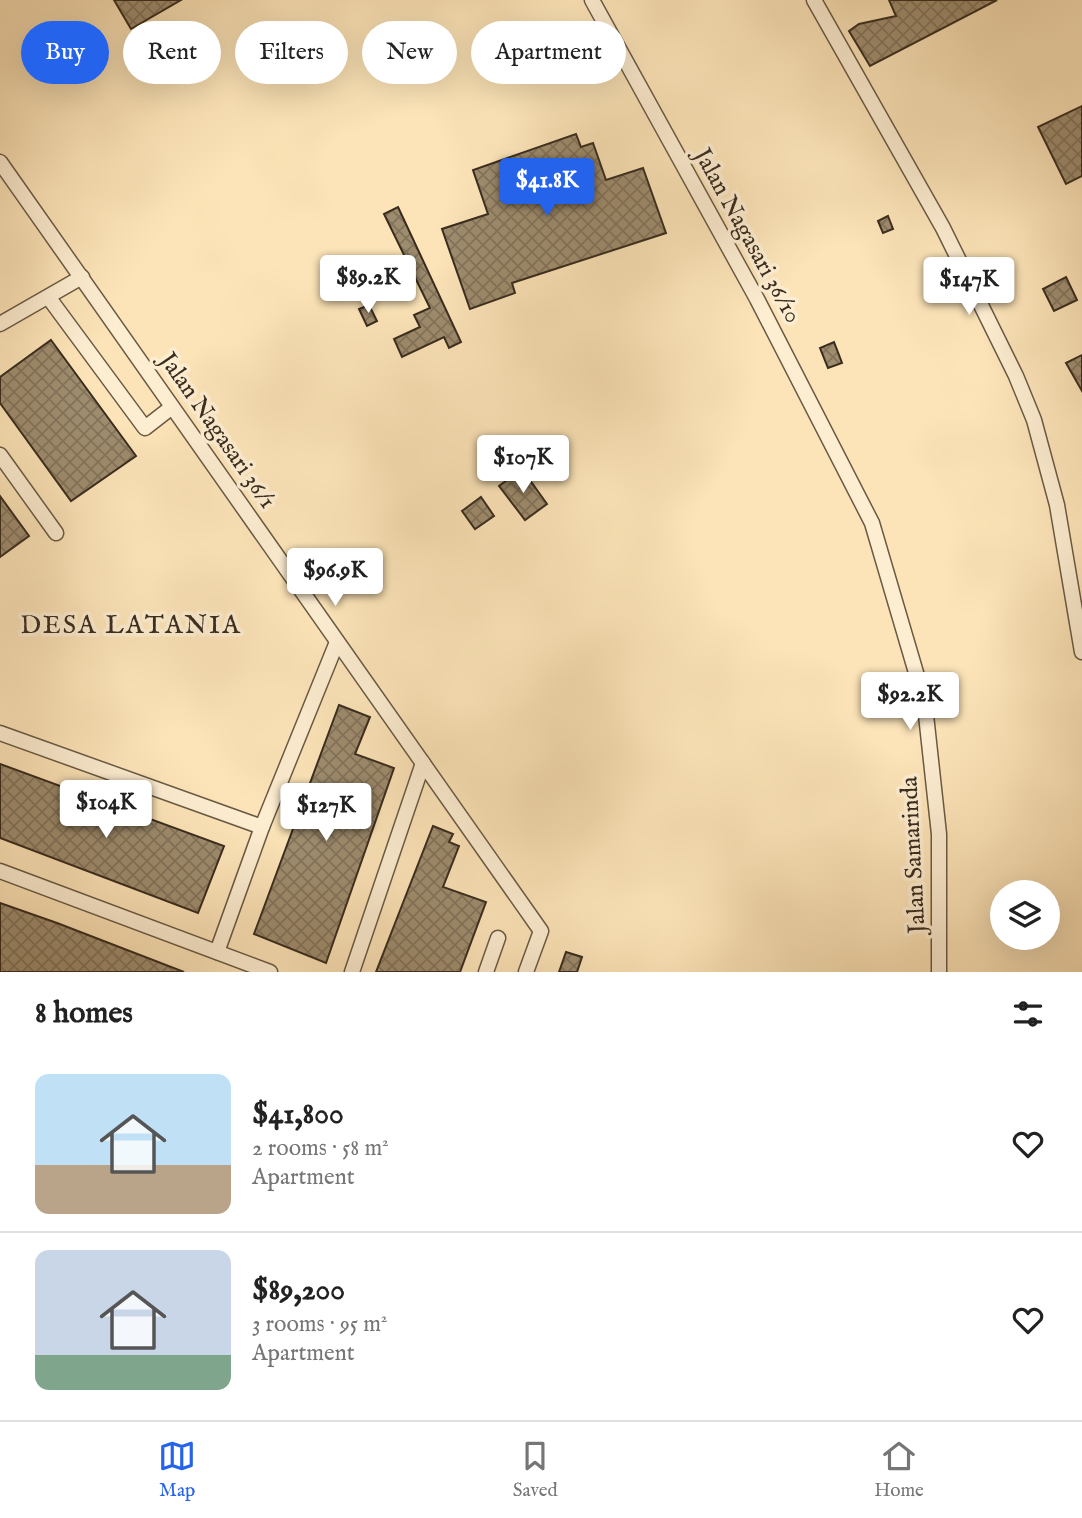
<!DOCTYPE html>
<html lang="en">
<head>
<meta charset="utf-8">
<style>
  :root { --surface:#fff; --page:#f6f6f6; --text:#222; --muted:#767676; --line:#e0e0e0; --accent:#2563eb }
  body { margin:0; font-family:"IM FELL English",serif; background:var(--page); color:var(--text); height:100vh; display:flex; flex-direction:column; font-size:26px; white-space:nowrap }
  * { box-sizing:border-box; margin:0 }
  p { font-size:23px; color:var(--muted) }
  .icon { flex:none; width:38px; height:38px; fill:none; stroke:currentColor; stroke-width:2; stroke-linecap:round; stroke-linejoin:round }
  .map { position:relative; height:972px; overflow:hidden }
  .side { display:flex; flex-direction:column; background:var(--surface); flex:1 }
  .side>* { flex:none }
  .top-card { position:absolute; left:21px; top:21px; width:700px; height:63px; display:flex; gap:14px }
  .fabs { position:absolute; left:990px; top:880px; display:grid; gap:14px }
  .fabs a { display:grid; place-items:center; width:70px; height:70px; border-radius:50%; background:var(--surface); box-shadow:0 7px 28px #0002; font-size:35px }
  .price { position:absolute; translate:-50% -60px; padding:0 16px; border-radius:7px; background:#fff; color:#222; font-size:23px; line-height:46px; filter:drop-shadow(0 2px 4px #0008) }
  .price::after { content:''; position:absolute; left:50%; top:42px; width:21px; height:16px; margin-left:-10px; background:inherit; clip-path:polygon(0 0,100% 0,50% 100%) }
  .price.current { background:var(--accent); color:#fff }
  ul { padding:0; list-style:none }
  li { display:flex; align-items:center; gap:21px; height:175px; padding:0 35px }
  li+li { border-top:2px solid var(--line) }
  li span { display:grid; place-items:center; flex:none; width:196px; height:140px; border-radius:14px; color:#555 }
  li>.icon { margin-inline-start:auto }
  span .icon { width:84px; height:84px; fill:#fffc; stroke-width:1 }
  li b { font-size:30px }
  h2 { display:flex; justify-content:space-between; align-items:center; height:84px; padding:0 35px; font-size:30px }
  .chip { padding:0 24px; border-radius:32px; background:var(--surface); box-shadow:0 7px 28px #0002; font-size:24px; line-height:63px }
  .chip.current { background:var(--accent); color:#fff }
  .tab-bar { display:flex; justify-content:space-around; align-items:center; height:98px; border-top:2px solid var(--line); background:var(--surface); font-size:19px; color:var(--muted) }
  .tab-bar a { display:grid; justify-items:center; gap:4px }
  .tab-bar .current { color:var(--accent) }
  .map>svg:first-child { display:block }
  .building { fill:url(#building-cross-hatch); stroke:#392c1e; stroke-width:2 }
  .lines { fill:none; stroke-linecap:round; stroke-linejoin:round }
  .street-casing { stroke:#6a5a44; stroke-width:17 }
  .street { stroke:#fdedd1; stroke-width:14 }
  .labels { text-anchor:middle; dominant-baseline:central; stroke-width:7; stroke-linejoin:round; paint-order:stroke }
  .street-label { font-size:24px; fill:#392c1e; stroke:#fdedd1 }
  .neighbourhood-label { font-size:26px; letter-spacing:2px; fill:#392c1e; stroke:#fdedd1 }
</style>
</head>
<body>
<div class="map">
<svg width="1082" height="972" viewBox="0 0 1082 972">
  <defs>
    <pattern id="building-cross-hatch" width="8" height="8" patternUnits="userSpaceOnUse" patternTransform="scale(1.75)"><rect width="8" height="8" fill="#9e8c6e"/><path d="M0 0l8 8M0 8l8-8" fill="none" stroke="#82735a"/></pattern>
  </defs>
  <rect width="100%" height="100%" fill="#fce4b8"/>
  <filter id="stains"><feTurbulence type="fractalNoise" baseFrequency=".00286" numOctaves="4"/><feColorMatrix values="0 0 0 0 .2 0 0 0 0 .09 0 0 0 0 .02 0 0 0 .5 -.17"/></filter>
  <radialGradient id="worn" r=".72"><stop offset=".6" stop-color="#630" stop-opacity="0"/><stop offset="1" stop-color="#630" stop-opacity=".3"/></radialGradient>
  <g class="building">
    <path d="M114 0H181L131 29Z"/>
    <path d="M889 0H997L870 66 849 31 859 24 896 16Z"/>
    <path d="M1082 106V176L1066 184 1038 127Z"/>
    <path d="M576 134 581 147 593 143 606 180 643 168 666 233 512 283 515 293 470 309 442 229 488 214 473 170Z"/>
    <path d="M398 207 461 342 449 348 444 337 402 357 394 339 420 327 414 315 430 308 384 214Z"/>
    <path d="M888 216 893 229 883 233 878 221Z"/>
    <path d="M1066 277 1077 300 1054 311 1043 289Z"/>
    <path d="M369 305 377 321 367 326 359 309Z"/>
    <path d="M51 340 136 456 71 501 0 403V377Z"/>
    <path d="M834 342 842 363 828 368 820 348Z"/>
    <path d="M1082 355V391L1066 363Z"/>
    <path d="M522 469 547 504 525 520 499 486Z"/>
    <path d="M0 496 29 536 0 557Z"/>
    <path d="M481 497 494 516 475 529 462 511Z"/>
    <path d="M339 705 370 717 355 754 394 768 326 963 254 934Z"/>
    <path d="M0 764 224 846 198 913 0 838Z"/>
    <path d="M433 826 453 834 449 842 459 846 443 887 486 902 460 972H376Z"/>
    <path d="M0 903 57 923 184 972H0Z"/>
    <path d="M566 952 582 957 577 972H559Z"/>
  </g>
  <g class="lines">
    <g class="street-casing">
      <g id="street">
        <path d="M592 0 757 299 872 523 917 676 926 715 939 834V972"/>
        <path d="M814 0 943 228 1016 376 1034 420 1057 505 1082 652"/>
        <path d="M0 162 541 931 526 972"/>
        <path d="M49 298 145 428 172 407"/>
        <path d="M0 324 82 277"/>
        <path d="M0 455 56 533"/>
        <path d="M0 733 262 827"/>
        <path d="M0 871 270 972"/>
        <path d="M217 952 262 827 337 642"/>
        <path d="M352 972 423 763"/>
        <path d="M486 972 498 938"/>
      </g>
    </g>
    <use href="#street" class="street"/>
  </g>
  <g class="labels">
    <g class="street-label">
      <text transform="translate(747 236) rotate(61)">Jalan Nagasari 36/10</text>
      <text transform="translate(217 431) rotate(55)">Jalan Nagasari 36/1</text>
      <text transform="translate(914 855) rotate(-93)">Jalan Samarinda</text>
    </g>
    <g class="neighbourhood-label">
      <text x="131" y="625">DESA LATANIA</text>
    </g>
  </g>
  <rect width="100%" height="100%" filter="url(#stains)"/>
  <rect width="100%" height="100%" fill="url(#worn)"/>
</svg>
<div class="fabs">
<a><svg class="icon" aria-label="layers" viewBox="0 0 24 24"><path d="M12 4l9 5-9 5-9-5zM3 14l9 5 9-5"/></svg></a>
</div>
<b class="price current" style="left:547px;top:218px">$41.8K</b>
<b class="price" style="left:368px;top:315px">$89.2K</b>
<b class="price" style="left:969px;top:317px">$147K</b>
<b class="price" style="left:523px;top:495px">$107K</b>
<b class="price" style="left:335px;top:608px">$96.9K</b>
<b class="price" style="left:910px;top:732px">$92.2K</b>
<b class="price" style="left:106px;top:840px">$104K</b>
<b class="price" style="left:326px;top:843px">$127K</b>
<div class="top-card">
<a class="chip current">Buy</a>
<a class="chip">Rent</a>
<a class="chip">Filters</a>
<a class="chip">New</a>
<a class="chip">Apartment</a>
</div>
</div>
<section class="side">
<h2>8 homes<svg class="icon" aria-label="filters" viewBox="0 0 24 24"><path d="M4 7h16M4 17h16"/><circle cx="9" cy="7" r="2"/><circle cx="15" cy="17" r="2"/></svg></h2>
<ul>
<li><span style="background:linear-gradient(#bfe0f5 65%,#b9a48a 0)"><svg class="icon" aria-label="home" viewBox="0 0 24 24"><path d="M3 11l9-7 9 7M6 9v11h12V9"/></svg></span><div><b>$41,800</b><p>2 rooms · 58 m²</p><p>Apartment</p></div><svg class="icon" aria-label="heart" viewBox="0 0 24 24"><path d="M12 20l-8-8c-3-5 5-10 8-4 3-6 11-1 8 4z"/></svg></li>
<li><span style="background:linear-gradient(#c9d6e8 75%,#7fa58c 0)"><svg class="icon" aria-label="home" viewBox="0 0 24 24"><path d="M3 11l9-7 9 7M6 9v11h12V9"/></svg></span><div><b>$89,200</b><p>3 rooms · 95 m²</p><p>Apartment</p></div><svg class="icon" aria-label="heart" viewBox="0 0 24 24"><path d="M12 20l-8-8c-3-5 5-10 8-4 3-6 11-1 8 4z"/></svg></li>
</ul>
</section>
<nav class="tab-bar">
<a class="current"><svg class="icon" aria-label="map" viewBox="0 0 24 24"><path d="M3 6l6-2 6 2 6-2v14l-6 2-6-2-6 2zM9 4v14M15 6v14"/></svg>Map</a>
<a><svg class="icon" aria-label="saved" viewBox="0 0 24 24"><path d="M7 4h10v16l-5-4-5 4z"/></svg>Saved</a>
<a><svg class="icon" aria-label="home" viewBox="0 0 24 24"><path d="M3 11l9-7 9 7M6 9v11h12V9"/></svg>Home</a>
</nav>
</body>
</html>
